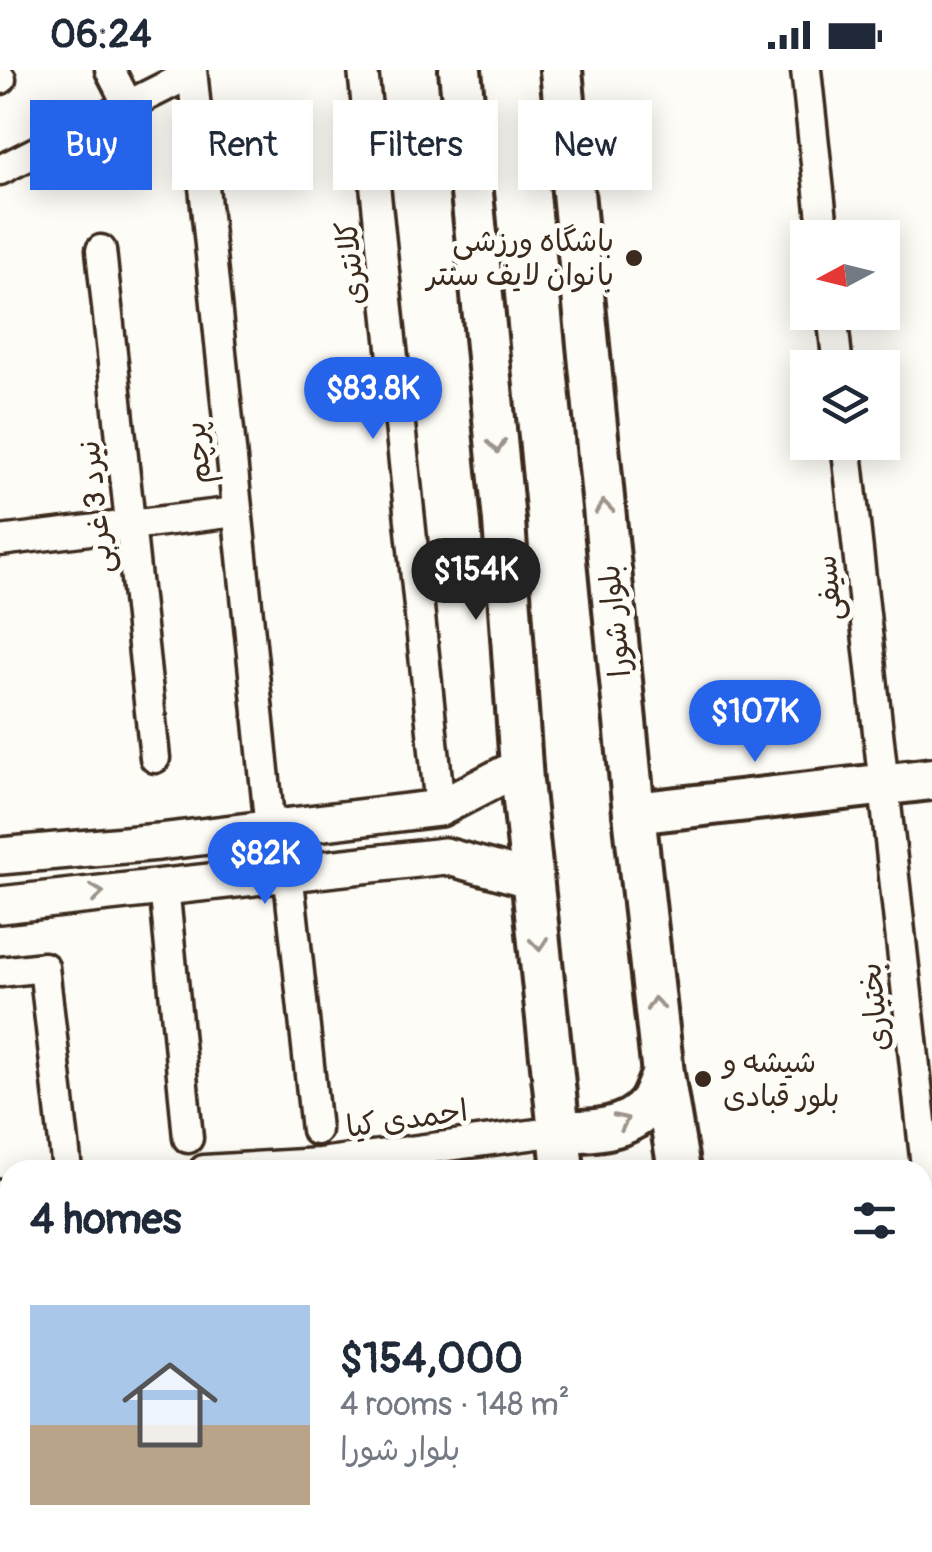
<!DOCTYPE html>
<html lang="en">
<head>
<meta charset="utf-8">
<style>
  :root { --surface:#fff; --page:#f2f2f3; --text:#1f2937; --muted:#747a83; --line:#e0e1e3; --accent:#2563eb }
  body { margin:0; font-family:Pangolin,"Playpen Sans Arabic",sans-serif; background:var(--page); color:var(--text); height:100vh; display:flex; flex-direction:column; font-size:38px; white-space:nowrap }
  * { box-sizing:border-box; margin:0 }
  p { font-size:32px; color:var(--muted) }
  .icon { flex:none; width:55px; height:55px; fill:none; stroke:currentColor; stroke-width:2; stroke-linecap:round; stroke-linejoin:round }
  .map { position:relative; flex:1; overflow:hidden }
  .panel { position:absolute; left:0px; top:1090px; width:932px; height:392px; display:flex; flex-direction:column; background:var(--surface); border-radius:30px 30px 0 0; box-shadow:0 5px 25px #0003 }
  .panel>* { flex:none }
  .hud { position:absolute; left:30px; top:30px; width:872px; height:90px; display:flex; gap:20px }
  .needle { width:65px; rotate:263deg }
  .buttons { position:absolute; left:790px; top:150px; display:grid; gap:20px }
  .buttons a { display:grid; place-items:center; width:110px; height:110px; border-radius:0px; background:var(--surface); box-shadow:0 5px 25px #0003; font-size:50px }
  .price { position:absolute; translate:-50% -85px; padding:0 22px; border-radius:35px; background:var(--accent); color:#fff; font-size:32px; line-height:65px; filter:drop-shadow(0 2px 5px #0008) }
  .price::after { content:''; position:absolute; left:50%; top:60px; width:30px; height:22px; margin-left:-15px; background:inherit; clip-path:polygon(0 0,100% 0,50% 100%) }
  .price.active { background:#222; color:#fff }
  ul { padding:0; list-style:none }
  li { display:flex; align-items:center; gap:30px; height:250px; padding:0 30px }
  li+li { border-top:2px solid var(--line) }
  li span { display:grid; place-items:center; flex:none; width:280px; height:200px; border-radius:0px; color:#555 }
  li>.icon { margin-inline-start:auto }
  span .icon { width:120px; height:120px; fill:#fffc; stroke-width:1 }
  li b { font-size:42px }
  h2 { display:flex; justify-content:space-between; align-items:center; height:120px; padding:0 30px; font-size:42px }
  .tag { padding:0 35px; border-radius:0px; background:var(--surface); box-shadow:0 5px 25px #0003; font-size:35px; line-height:90px }
  .tag.active { background:var(--accent); color:#fff }
  .status { display:flex; justify-content:space-between; align-items:center; height:70px; padding:0 50px; background:var(--surface); direction:ltr }
  .status svg { height:28px; fill:currentColor }
  .map>svg:first-child { display:block }
  .lines { fill:none; stroke-linecap:round; stroke-linejoin:round }
  .minor-casing { stroke:#3b2a1e; stroke-width:35 }
  .tertiary-casing { stroke:#3b2a1e; stroke-width:42 }
  .secondary-casing { stroke:#3b2a1e; stroke-width:48 }
  .minor { stroke:#fdfcf7; stroke-width:28 }
  .tertiary { stroke:#fdfcf7; stroke-width:35 }
  .secondary { stroke:#fdfcf7; stroke-width:40 }
  .oneway { stroke:#9c938a }
  .poi-dot { fill:#3b2a1e; stroke:#fdfcf7; stroke-width:4 }
  .labels { text-anchor:middle; dominant-baseline:central; stroke-width:10; stroke-linejoin:round; paint-order:stroke }
  .poi-label { font-size:30px; fill:#3b2a1e; stroke:#fdfcf7; text-anchor:end }
  .street-label { font-size:30px; fill:#3b2a1e; stroke:#fdfcf7 }
</style>
</head>
<body>
<div class="status"><b>06:24</b><svg viewBox="0 0 49 12"><path d="M0 12V9h3v3zM5 12V6h3v6zM10 12V3h3v9zM15 12V0h3v12zM26 1h20v11H26zM47 4h2v5h-2z"/></svg></div>
<div class="map">
<svg width="932" height="1482" viewBox="0 0 932 1482">
  <rect width="100%" height="100%" fill="#fdfcf7"/>
  <filter id="ink" filterUnits="userSpaceOnUse"><feTurbulence type="fractalNoise" baseFrequency=".01" numOctaves="2"/><feDisplacementMap in="SourceGraphic" scale="20" xChannelSelector="R" yChannelSelector="G"/><feConvolveMatrix kernelMatrix="1 2 1 2 8 2 1 2 1" color-interpolation-filters="sRGB"/></filter>
  <g filter="url(#ink)">
    <g class="lines">
      <g class="minor-casing">
        <g id="minor">
          <path d="M110 0 128 35"/>
          <path d="M192 0 270 759"/>
          <path d="M363 0 440 738"/>
          <path d="M806 0 824 168"/>
          <path d="M0 8 1 9"/>
          <path d="M0 100 192 3"/>
          <path d="M101 180 155 688"/>
          <path d="M832 242 838 298"/>
          <path d="M846 372 932 1151"/>
          <path d="M0 471 236 442"/>
          <path d="M288 801 316 1060"/>
          <path d="M164 815 188 1068"/>
          <path d="M0 902 44 897 67 1100"/>
          <path d="M204 1100 320 1093 559 1061"/>
          <path d="M0 1125 10 1123"/>
        </g>
      </g>
      <g class="tertiary-casing">
        <g id="tertiary">
          <path d="M0 786 159 772 440 738 521 696"/>
          <path d="M0 835 445 786 532 810"/>
          <path d="M620 1472 631 1482"/>
          <path d="M100 1482 134 1472"/>
        </g>
      </g>
      <g class="secondary-casing">
        <g id="secondary">
          <path d="M460 0 504 451 522 711 563 1100"/>
          <path d="M561 0 634 743 663 1004 679 1100"/>
          <path d="M634 743 932 709"/>
          <path d="M559 1061C589 1062 629 1061 649 1034 655 1025 658 1013 663 1004"/>
          <path d="M666 1472 668 1482"/>
          <path d="M742 1472 744 1482"/>
        </g>
      </g>
      <use href="#minor" class="minor"/>
      <use href="#tertiary" class="tertiary"/>
      <use href="#secondary" class="secondary"/>
    </g>
    <defs><path id="oneway-chevron" d="M-2-3.5L2.5 0L-2 3.5" fill="none" stroke-width="1.6" stroke-linecap="round" stroke-linejoin="round" transform="scale(2.5)"/></defs>
    <g class="oneway">
      <use href="#oneway-chevron" transform="translate(497 376) rotate(84)"/>
      <use href="#oneway-chevron" transform="translate(604 437) rotate(-96)"/>
      <use href="#oneway-chevron" transform="translate(97 823) rotate(-7)"/>
      <use href="#oneway-chevron" transform="translate(539 874) rotate(84)"/>
      <use href="#oneway-chevron" transform="translate(655 934) rotate(-96)"/>
      <use href="#oneway-chevron" transform="translate(622 1051) rotate(-26)"/>
    </g>
  </g>
  <g class="poi-dot">
    <circle cx="634" cy="188" r="10"/>
    <circle cx="703" cy="1009" r="10"/>
  </g>
  <g class="labels">
    <g class="poi-label">
      <text x="614" y="171">باشگاه ورزشی<tspan x="614" dy="34">بانوان لایف سنتر</tspan></text>
      <text x="723" y="992" text-anchor="start">شیشه و<tspan x="723" dy="34">بلور قبادی</tspan></text>
    </g>
    <g class="street-label">
      <text transform="translate(351 193) rotate(-96)">کلانتری</text>
      <text transform="translate(198 383) rotate(-96)">پرچم</text>
      <text transform="translate(96 437) rotate(-96)">نبرد 3 غربی</text>
      <text transform="translate(829 518) rotate(-96)">سیفی</text>
      <text transform="translate(615 551) rotate(-96)">بلوار شورا</text>
      <text transform="translate(875 937) rotate(-96)">بختیاری</text>
      <text transform="translate(407 1049) rotate(-8)">احمدی کیا</text>
    </g>
  </g>
</svg>
<div class="buttons">
<a><svg class="needle" viewBox="-14 -14 28 28"><path d="M0-13l5 13h-10z" fill="#e53935"/><path d="M0 13l5-13h-10z" fill="#747a83"/></svg></a>
<a><svg class="icon" aria-label="layers" viewBox="0 0 24 24"><path d="M12 4l9 5-9 5-9-5zM3 14l9 5 9-5"/></svg></a>
</div>
<b class="price" style="left:373px;top:372px">$83.8K</b>
<b class="price active" style="left:476px;top:553px">$154K</b>
<b class="price" style="left:755px;top:695px">$107K</b>
<b class="price" style="left:265px;top:837px">$82K</b>
<div class="hud">
<a class="tag active">Buy</a>
<a class="tag">Rent</a>
<a class="tag">Filters</a>
<a class="tag">New</a>
</div>
<section class="panel">
<h2>4 homes<svg class="icon" aria-label="filters" viewBox="0 0 24 24"><path d="M4 7h16M4 17h16"/><circle cx="9" cy="7" r="2"/><circle cx="15" cy="17" r="2"/></svg></h2>
<ul>
<li><span style="background:linear-gradient(#a9c7e8 60%,#b9a48a 0)"><svg class="icon" aria-label="home" viewBox="0 0 24 24"><path d="M3 11l9-7 9 7M6 9v11h12V9"/></svg></span><div><b>$154,000</b><p>4 rooms · 148 m²</p><p>بلوار شورا</p></div></li>
</ul>
</section>
</div>
</body>
</html>
